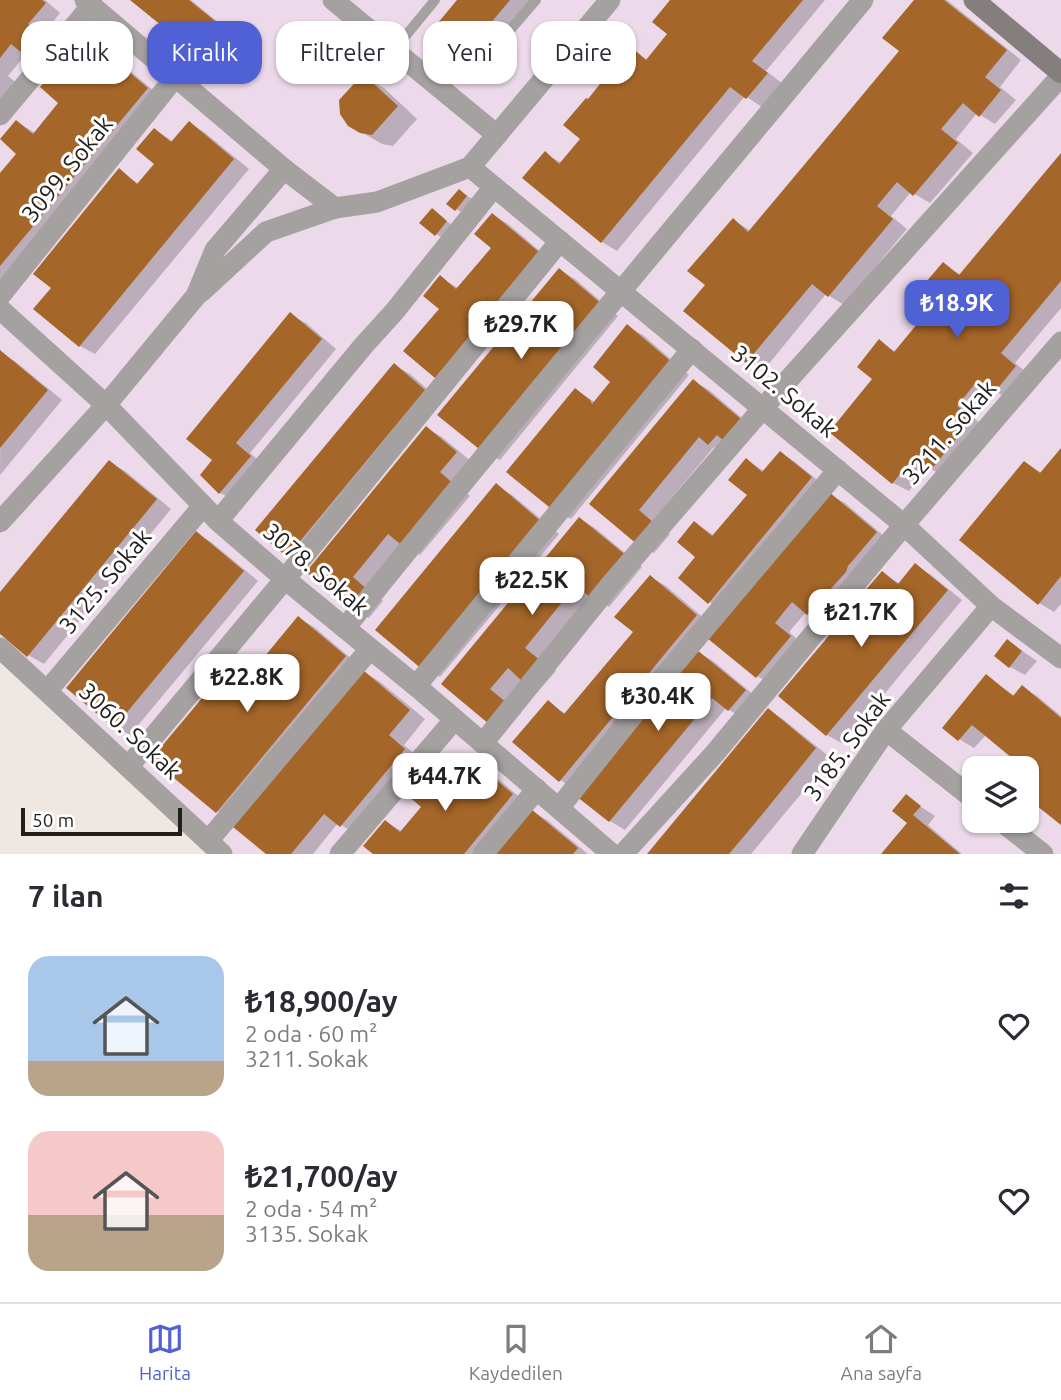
<!DOCTYPE html>
<html lang="tr">
<head>
<meta charset="utf-8">
<style>
  :root { --surface:#fff; --page:#f7f7f7; --text:#2b2b33; --muted:#7c7c81; --line:#e1e1e2; --accent:#5061d6 }
  body { margin:0; font-family:Ubuntu,sans-serif; background:var(--page); color:var(--text); height:100vh; display:flex; flex-direction:column; font-size:26px; white-space:nowrap }
  * { box-sizing:border-box; margin:0 }
  p { font-size:23px; color:var(--muted) }
  .icon { flex:none; width:38px; height:38px; fill:none; stroke:currentColor; stroke-width:2; stroke-linecap:round; stroke-linejoin:round }
  .map { position:relative; height:854px; overflow:hidden }
  .side { display:flex; flex-direction:column; background:var(--surface); flex:1 }
  .side>* { flex:none }
  .guide { position:absolute; left:21px; top:21px; width:700px; height:63px; display:flex; gap:14px }
  .controls { position:absolute; left:962px; top:756px; display:grid; gap:14px }
  .controls a { display:grid; place-items:center; width:77px; height:77px; border-radius:14px; background:var(--surface); box-shadow:0 2px 5px #0004; font-size:35px }
  .scale { position:absolute; left:21px; bottom:18px; width:161px; box-sizing:border-box; padding-left:7px; border:4px solid #211f1d; border-top:0; font-size:19px; line-height:24px; white-space:nowrap; color:#211f1d; -webkit-text-stroke:5px #fff; paint-order:stroke }
  .price { position:absolute; translate:-50% -60px; padding:0 16px; border-radius:14px; background:#fff; color:#222; font-size:23px; line-height:46px; filter:drop-shadow(0 2px 4px #0008) }
  .price::after { content:''; position:absolute; left:50%; top:42px; width:21px; height:16px; margin-left:-10px; background:inherit; clip-path:polygon(0 0,100% 0,50% 100%) }
  .price.current { background:var(--accent); color:#fff }
  ul { padding:0; list-style:none }
  li { display:flex; align-items:center; gap:21px; height:175px; padding:0 28px }
  li span { display:grid; place-items:center; flex:none; width:196px; height:140px; border-radius:21px; color:#555 }
  li>.icon { margin-inline-start:auto }
  span .icon { width:84px; height:84px; fill:#fffc; stroke-width:1 }
  li b { font-size:30px }
  h2 { display:flex; justify-content:space-between; align-items:center; height:84px; padding:0 28px; font-size:30px }
  .chip { padding:0 24px; border-radius:21px; background:var(--surface); box-shadow:0 2px 5px #0004; font-size:24px; line-height:63px }
  .chip.current { background:var(--accent); color:#fff }
  .tabs { display:flex; justify-content:space-around; align-items:center; height:98px; border-top:2px solid var(--line); background:var(--surface); font-size:19px; color:var(--muted) }
  .tabs a { display:grid; justify-items:center; gap:4px }
  .tabs .current { color:var(--accent) }
  .map>svg:first-child { display:block }
  .industrial { fill:#ecd9e9; fill-rule:evenodd }
  .shadow { fill:#0003 }
  .building { fill:#a56629 }
  .lines { fill:none; stroke-linecap:round; stroke-linejoin:round }
  .lane { stroke:#a5a1a0; stroke-width:10 }
  .street { stroke:#a5a1a0; stroke-width:21 }
  .secondary { stroke:#847e7c; stroke-width:21 }
  .labels { text-anchor:middle; dominant-baseline:central; stroke-width:6; stroke-linejoin:round; paint-order:stroke }
  .street-label { font-size:24px; fill:#211f1d; stroke:#fff }
</style>
</head>
<body>
<div class="map">
<svg width="1061" height="854" viewBox="0 0 1061 854">
  <rect width="100%" height="100%" fill="#efe8e2"/>
  <path class="industrial" d="M0 0H1061V854H213L0 656ZM975 768H1027V821H975Z"/>
  <g class="shadow">
    <path d="M0 0H45L60 13 43 34 59 48 44 66 26 54 8 76 24 89 0 102Z"/>
    <path d="M133 0H191L257 54 258 57 240 81 224 73Z"/>
    <path d="M459 0H532L480 63 465 54Z"/>
    <path d="M672 0H825L766 71 782 83 762 107 745 96 617 251 602 242 545 154 562 163 582 138 588 101 630 48 648 60 669 34Z"/>
    <path d="M916 0H947L1021 60 1000 87 1016 100 995 124 977 113 956 139 973 153 930 203 911 192 891 216 907 229 844 305 826 294 763 371 747 362 686 310 707 285 733 220 751 231 902 51Z"/>
    <path d="M85 37 101 46 162 98 8 283 0 278V176L18 154 17 122 35 133 61 102Z"/>
    <path d="M363 76 384 88 417 119 393 146 382 144 349 125Z"/>
    <path d="M189 123 204 132 249 169 95 354 80 346 53 288 119 171 139 184 157 163 155 130 174 142Z"/>
    <path d="M1061 155V308L1015 363 1031 376 1011 401 993 390 971 416 987 428 946 478 928 467 909 491 893 483 831 431 874 379 880 342 896 352 939 301 943 264 961 275Z"/>
    <path d="M459 191 474 200 471 218 456 209Z"/>
    <path d="M432 211 461 231 451 243 436 234Z"/>
    <path d="M493 215 508 224 554 263 441 309V278L458 288 493 247Z"/>
    <path d="M559 270 575 279 618 316 500 460 485 452Z"/>
    <path d="M290 315 306 323 336 349 250 453 265 466 236 501 220 493 202 475 215 459Z"/>
    <path d="M627 327 643 335 689 375 571 519 555 510 576 390 596 403 613 382Z"/>
    <path d="M1 353 16 362 62 400 0 475Z"/>
    <path d="M394 365 410 374 440 400 304 564 288 555Z"/>
    <path d="M693 381 709 390 756 430 724 453 714 447 653 520 670 534 654 553 639 544 591 504Z"/>
    <path d="M426 428 442 437 472 462 454 482 470 496 420 555 405 546 368 587 383 601 369 618 354 609 308 572Z"/>
    <path d="M1061 451V604L1054 612 1039 603 1025 463 1042 473Z"/>
    <path d="M780 453 795 462 826 487 724 611 709 602 698 556 695 523 715 536 749 495 747 460 765 472Z"/>
    <path d="M109 462 125 471 171 509 44 664 28 655 0 632V594Z"/>
    <path d="M497 486 512 495 559 534 440 677 424 668Z"/>
    <path d="M829 494 845 503 891 542 824 623 806 612 789 632 805 646 773 685 757 676 710 638Z"/>
    <path d="M580 519 595 528 642 567 609 607 593 598 539 658 556 671 540 689 522 678 505 699 521 713 505 731 443 684Z"/>
    <path d="M196 533 211 542 258 581 130 735 115 726Z"/>
    <path d="M916 566 931 575 962 600 843 744 827 735 781 696 849 615 866 626 883 605 882 573 900 584Z"/>
    <path d="M650 577 666 586 712 625 575 789 560 780 548 703 566 714 636 632Z"/>
    <path d="M298 618 314 627 360 666 233 820 217 811 154 759 239 656 258 668Z"/>
    <path d="M1008 641 1037 661 1025 675 1010 667Z"/>
    <path d="M698 652 713 661 760 700 744 719 726 708 625 830 610 821Z"/>
    <path d="M363 672 379 681 425 719 404 745 420 759 357 835 338 823 313 854H269Z"/>
    <path d="M987 677 1015 696 1022 687 1037 696 1061 716V824L1037 777 1027 768 986 735 974 748 959 739Z"/>
    <path d="M769 711 784 720 831 758 751 854H650Z"/>
    <path d="M466 756 481 765 528 804 486 854H376L386 822 403 832 424 807 429 769 446 780Z"/>
    <path d="M906 797 935 816 928 825 962 854H884L910 823Z"/>
    <path d="M531 811 547 820 588 854H495Z"/>
  </g>
  <g class="building">
    <path d="M0 0H42L46 3 28 24 45 38 28 58 11 44 0 58Z"/>
    <path d="M130 0H189L242 43 243 48 223 74H221Z"/>
    <path d="M457 0H510L464 55 432 30Z"/>
    <path d="M670 0H803L752 61 768 73 746 99 730 87 601 243 522 178 545 151 559 164 580 139 563 125 586 98 588 99 630 46 646 60 667 34 652 22Z"/>
    <path d="M914 0H944L1007 50 985 77 1001 90 979 117 963 103 941 129 958 143 913 196 897 182 877 206 893 219 828 297 812 284 746 363 683 311 705 285 687 271 733 218 748 232 835 128 899 51 882 38Z"/>
    <path d="M85 35 148 88 0 266V173L16 154 0 139 16 120 33 134 58 103 40 87Z"/>
    <path d="M363 74 398 106 372 135 360 133 348 126 340 114 339 100Z"/>
    <path d="M189 121 234 159 79 347 33 309 51 288 33 274 119 168 137 184 154 164 136 149 154 128 171 142Z"/>
    <path d="M1061 153V281L1001 353 1016 366 994 393 978 380 957 406 973 418 952 444 930 471 914 457 892 484 829 432 872 379 857 367 879 339 894 352 936 301 921 288 943 262 959 275Z"/>
    <path d="M459 189 467 196 455 211 446 204Z"/>
    <path d="M432 208 447 221 435 236 419 223Z"/>
    <path d="M492 213 540 253 435 378 403 351 439 309 423 296 440 275 456 289 491 248 474 234Z"/>
    <path d="M559 268 604 306 484 453 437 415Z"/>
    <path d="M290 312 322 339 236 443 251 456 219 494 200 475 212 460 186 439Z"/>
    <path d="M627 324 675 365 554 511 506 472 575 388 590 400 592 404 610 382 593 367Z"/>
    <path d="M0 350 48 390 0 448Z"/>
    <path d="M394 363 425 390 287 557 255 530Z"/>
    <path d="M693 379 742 420 724 441 717 435 708 445 699 437 639 510 655 524 638 545 589 504Z"/>
    <path d="M426 426 457 452 440 472 456 486 404 547 388 534 353 577 369 591 353 610 306 572Z"/>
    <path d="M1061 448V576L1038 605 959 540 1024 461 1040 473Z"/>
    <path d="M780 451 812 477 708 604 678 578 695 557 677 542 694 521 712 536 747 495 728 480 746 458 762 472Z"/>
    <path d="M109 460 157 499 27 657 0 634V592Z"/>
    <path d="M496 483 544 524 423 670 375 630Z"/>
    <path d="M829 492 877 532 848 566 846 572 807 615 792 602 775 623 791 636 756 678 707 638Z"/>
    <path d="M579 517 628 557 592 599 576 585 525 648 541 661 523 682 508 668 490 689 507 703 489 724 441 684Z"/>
    <path d="M196 531 244 571 114 728 66 688Z"/>
    <path d="M915 563 948 590 826 736 778 696 848 613 864 626 881 605 864 592 882 571 898 584Z"/>
    <path d="M650 575 697 615 559 782 512 742 548 700 564 714 633 632 614 617Z"/>
    <path d="M298 616 346 656 216 813 151 759 239 654 255 668Z"/>
    <path d="M1007 639 1022 651 1009 668 994 656Z"/>
    <path d="M697 650 746 690 728 711 712 698 609 822 576 796Z"/>
    <path d="M363 670 410 710 389 735 405 749 340 827 324 814 291 854H266L233 827Z"/>
    <path d="M986 674 1013 696 1022 685 1061 718V825L1027 798V785L1034 777 1027 771V768H1024L972 725 958 741 942 728Z"/>
    <path d="M768 708 816 748 765 811 729 854H647Z"/>
    <path d="M465 754 513 794 464 854H373L363 846 385 820 400 832 421 807 406 794 428 767 444 780Z"/>
    <path d="M906 794 921 806 913 815 960 854H881L907 823 892 811Z"/>
    <path d="M531 809 578 848 573 854H493Z"/>
  </g>
  <g class="lines">
    <g class="lane">
      <path d="M394 50 435 0"/>
      <path d="M474 72 536 0"/>
    </g>
    <g class="street">
      <path d="M85 0 284 169 335 208 377 202 470 167 610 0"/>
      <path d="M333 0 497 135"/>
      <path d="M0 115 92 5"/>
      <path d="M470 167 904 525 991 606 1061 658"/>
      <path d="M201 292 266 232 335 208"/>
      <path d="M0 296 176 76"/>
      <path d="M0 309 106 405 218 521 285 579 416 686 612 854"/>
      <path d="M218 521 364 345 394 312 494 187"/>
      <path d="M0 522 106 405 196 296 215 250 284 169"/>
      <path d="M345 628C515 416 690 209 863 0"/>
      <path d="M0 648 222 854"/>
      <path d="M416 686 692 349"/>
      <path d="M48 690 203 506"/>
      <path d="M886 730 975 800"/>
      <path d="M483 743 611 584 763 408 1061 76"/>
      <path d="M129 766 285 579 560 241"/>
      <path d="M559 808 661 680 838 470"/>
      <path d="M1001 821 1043 854"/>
      <path d="M208 841 370 649"/>
      <path d="M340 854 454 720"/>
      <path d="M483 854 537 789"/>
      <path d="M623 854 715 753 904 525 1061 342"/>
      <path d="M802 854 886 730 991 606"/>
    </g>
    <path class="secondary" d="M974 0 1061 73"/>
  </g>
  <g class="labels">
    <g class="street-label">
      <text transform="translate(67 169) rotate(-51)">3099. Sokak</text>
      <text transform="translate(784 391) rotate(40)">3102. Sokak</text>
      <text transform="translate(949 432) rotate(-49)">3211. Sokak</text>
      <text transform="translate(316 569) rotate(40)">3078. Sokak</text>
      <text transform="translate(105 581) rotate(-50)">3125. Sokak</text>
      <text transform="translate(130 731) rotate(43)">3060. Sokak</text>
      <text transform="translate(847 746) rotate(-54)">3185. Sokak</text>
    </g>
  </g>
</svg>
<div class="controls">
<a><svg class="icon" aria-label="layers" viewBox="0 0 24 24"><path d="M12 4l9 5-9 5-9-5zM3 14l9 5 9-5"/></svg></a>
</div>
<div class="scale">50 m</div>
<b class="price current" style="left:957px;top:340px">₺18.9K</b>
<b class="price" style="left:521px;top:361px">₺29.7K</b>
<b class="price" style="left:532px;top:617px">₺22.5K</b>
<b class="price" style="left:861px;top:649px">₺21.7K</b>
<b class="price" style="left:247px;top:714px">₺22.8K</b>
<b class="price" style="left:658px;top:733px">₺30.4K</b>
<b class="price" style="left:445px;top:813px">₺44.7K</b>
<div class="guide">
<a class="chip">Satılık</a>
<a class="chip current">Kiralık</a>
<a class="chip">Filtreler</a>
<a class="chip">Yeni</a>
<a class="chip">Daire</a>
</div>
</div>
<section class="side">
<h2>7 ilan<svg class="icon" aria-label="filters" viewBox="0 0 24 24"><path d="M4 7h16M4 17h16"/><circle cx="9" cy="7" r="2"/><circle cx="15" cy="17" r="2"/></svg></h2>
<ul>
<li><span style="background:linear-gradient(#a9c7e8 75%,#b9a48a 0)"><svg class="icon" aria-label="home" viewBox="0 0 24 24"><path d="M3 11l9-7 9 7M6 9v11h12V9"/></svg></span><div><b>₺18,900/ay</b><p>2 oda · 60 m²</p><p>3211. Sokak</p></div><svg class="icon" aria-label="heart" viewBox="0 0 24 24"><path d="M12 20l-8-8c-3-5 5-10 8-4 3-6 11-1 8 4z"/></svg></li>
<li><span style="background:linear-gradient(#f6c9c9 60%,#b9a48a 0)"><svg class="icon" aria-label="home" viewBox="0 0 24 24"><path d="M3 11l9-7 9 7M6 9v11h12V9"/></svg></span><div><b>₺21,700/ay</b><p>2 oda · 54 m²</p><p>3135. Sokak</p></div><svg class="icon" aria-label="heart" viewBox="0 0 24 24"><path d="M12 20l-8-8c-3-5 5-10 8-4 3-6 11-1 8 4z"/></svg></li>
</ul>
</section>
<nav class="tabs">
<a class="current"><svg class="icon" aria-label="map" viewBox="0 0 24 24"><path d="M3 6l6-2 6 2 6-2v14l-6 2-6-2-6 2zM9 4v14M15 6v14"/></svg>Harita</a>
<a><svg class="icon" aria-label="saved" viewBox="0 0 24 24"><path d="M7 4h10v16l-5-4-5 4z"/></svg>Kaydedilen</a>
<a><svg class="icon" aria-label="home" viewBox="0 0 24 24"><path d="M3 11l9-7 9 7M6 9v11h12V9"/></svg>Ana sayfa</a>
</nav>
</body>
</html>
